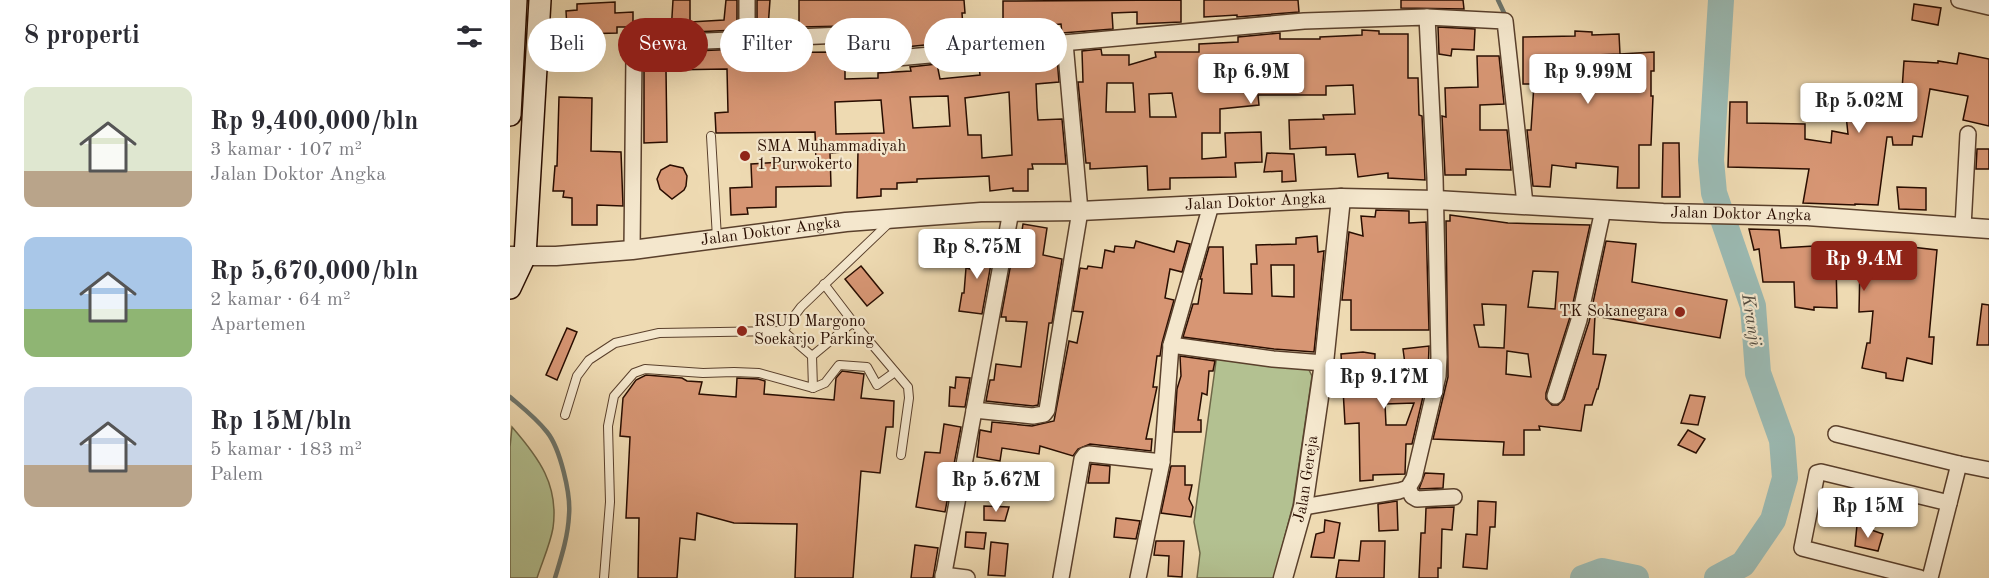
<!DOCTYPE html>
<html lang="id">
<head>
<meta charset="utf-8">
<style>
  :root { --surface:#fff; --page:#f2f2f3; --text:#2b2b33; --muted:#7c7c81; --accent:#8f2418 }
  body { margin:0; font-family:"Old Standard TT",serif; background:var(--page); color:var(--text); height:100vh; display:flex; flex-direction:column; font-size:22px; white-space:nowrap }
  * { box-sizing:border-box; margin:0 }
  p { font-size:20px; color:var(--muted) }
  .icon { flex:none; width:33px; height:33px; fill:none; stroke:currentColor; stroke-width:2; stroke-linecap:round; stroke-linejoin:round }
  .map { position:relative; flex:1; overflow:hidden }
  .details { display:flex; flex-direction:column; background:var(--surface); width:510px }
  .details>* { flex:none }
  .top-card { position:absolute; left:18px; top:18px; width:570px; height:54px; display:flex; gap:12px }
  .price { position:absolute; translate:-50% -51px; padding:0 14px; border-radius:6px; background:#fff; color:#222; font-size:20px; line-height:39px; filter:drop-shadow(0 2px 3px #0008) }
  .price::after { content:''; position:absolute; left:50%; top:36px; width:18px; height:14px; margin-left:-9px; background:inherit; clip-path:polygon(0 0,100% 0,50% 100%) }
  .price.on { background:var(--accent); color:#fff }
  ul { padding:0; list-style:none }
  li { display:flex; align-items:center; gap:18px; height:150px; padding:0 24px }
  li span { display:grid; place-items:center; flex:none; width:168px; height:120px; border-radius:12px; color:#555 }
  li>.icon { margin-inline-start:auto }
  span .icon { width:72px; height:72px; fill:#fffc; stroke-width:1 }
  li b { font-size:26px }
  h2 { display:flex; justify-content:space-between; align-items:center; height:72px; padding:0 24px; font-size:26px }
  .chip { padding:0 21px; border-radius:27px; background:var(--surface); box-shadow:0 6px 24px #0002; font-size:21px; line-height:54px }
  .chip.on { background:var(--accent); color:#fff }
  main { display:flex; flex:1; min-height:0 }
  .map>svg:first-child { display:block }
  .green { fill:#b3c191; stroke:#6e6748; stroke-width:1.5 }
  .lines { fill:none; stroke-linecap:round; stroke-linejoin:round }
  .stream { stroke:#6d756b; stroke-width:4.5 }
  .river { stroke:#9bbab3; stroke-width:26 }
  .building { fill:#d79674; stroke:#290d00; stroke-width:1.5; fill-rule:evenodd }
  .service-casing { stroke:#5a402c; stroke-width:10 }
  .minor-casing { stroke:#5a402c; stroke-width:18 }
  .tertiary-casing { stroke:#5a402c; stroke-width:21 }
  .secondary-casing { stroke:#290d00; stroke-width:24 }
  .service { stroke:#f4e7cd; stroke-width:8 }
  .minor { stroke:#f4e7cd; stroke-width:15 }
  .tertiary { stroke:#f4e7cd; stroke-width:18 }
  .secondary { stroke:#f4e7cd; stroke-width:21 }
  .poi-dot { fill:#8f2418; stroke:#f4e7cd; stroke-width:2 }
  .labels { text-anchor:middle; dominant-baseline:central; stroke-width:4.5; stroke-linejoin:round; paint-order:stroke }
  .poi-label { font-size:16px; fill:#290d00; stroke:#f4e7cd; text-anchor:start }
  .street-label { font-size:16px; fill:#290d00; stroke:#f4e7cd }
  .water-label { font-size:18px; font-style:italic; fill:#514a3f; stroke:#f4e7cd }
</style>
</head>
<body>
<main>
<section class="details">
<h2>8 properti<svg class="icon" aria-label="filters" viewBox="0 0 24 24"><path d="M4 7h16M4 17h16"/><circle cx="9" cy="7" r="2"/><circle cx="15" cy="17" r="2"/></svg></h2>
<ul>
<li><span style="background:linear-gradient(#dfe7d0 70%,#b9a48a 0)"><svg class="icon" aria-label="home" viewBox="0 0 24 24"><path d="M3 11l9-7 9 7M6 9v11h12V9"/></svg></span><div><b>Rp 9,400,000/bln</b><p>3 kamar · 107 m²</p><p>Jalan Doktor Angka</p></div></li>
<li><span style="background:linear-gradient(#a9c7e8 60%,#8fb573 0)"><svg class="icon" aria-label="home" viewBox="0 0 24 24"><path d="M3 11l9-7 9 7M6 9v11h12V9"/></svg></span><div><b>Rp 5,670,000/bln</b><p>2 kamar · 64 m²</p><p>Apartemen</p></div></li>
<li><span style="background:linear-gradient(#c9d6e8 65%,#b9a48a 0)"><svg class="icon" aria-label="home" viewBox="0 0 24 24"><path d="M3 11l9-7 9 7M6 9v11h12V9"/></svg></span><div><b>Rp 15M/bln</b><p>5 kamar · 183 m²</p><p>Palem</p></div></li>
</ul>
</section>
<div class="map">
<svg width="1479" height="578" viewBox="0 0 1479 578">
  <rect width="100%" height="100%" fill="#eedab2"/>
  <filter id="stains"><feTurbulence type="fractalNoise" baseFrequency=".00333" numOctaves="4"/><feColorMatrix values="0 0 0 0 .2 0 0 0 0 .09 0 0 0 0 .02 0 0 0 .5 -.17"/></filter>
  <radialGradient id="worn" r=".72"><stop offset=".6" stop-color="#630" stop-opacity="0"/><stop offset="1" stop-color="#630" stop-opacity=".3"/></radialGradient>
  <g class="green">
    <path d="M707 354 798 368 802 376 783 505 764 578H687L690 553 684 522Z"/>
    <path d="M2 427C29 458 49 485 43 528 40 545 32 562 27 578H0V447Z"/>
  </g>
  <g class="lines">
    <g class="stream">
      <path d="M988 0 996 17"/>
      <path d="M0 397C13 408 26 418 37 432 50 448 61 494 59 515 58 537 51 558 45 578"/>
    </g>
    <g class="river">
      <path d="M1073 578 1092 571 1126 578"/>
      <path d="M1207 578 1233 564 1263 520 1275 478 1272 440 1248 373 1243 306 1204 193 1201 160 1211 0"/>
    </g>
  </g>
  <g class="building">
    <path d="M163 0H180V22L214 20 216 0H227V30L161 33Z"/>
    <path d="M247 0H260L258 28 247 29Z"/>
    <path d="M289 0H454L455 13H452L454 41 346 52 344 35 337 26 289 27Z"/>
    <path d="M671 0V22L627 24V12L602 13 603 29 552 33 551 24 514 27V37L493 39V1Z"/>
    <path d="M694 0H788L789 12 727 17V15L694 17Z"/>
    <path d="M891 0H953L954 9 891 8Z"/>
    <path d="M105 2V13L123 12V27H107V33L72 34 71 27 57 28 56 11 67 10V4Z"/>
    <path d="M1404 4 1431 8 1428 25 1402 20Z"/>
    <path d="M928 27 965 29 964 50 942 49 941 56 929 54Z"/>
    <path d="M852 30 869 31V34H898V78H908L909 115 912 116 915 180 878 178V173L848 177 845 154 816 155V147L780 149 779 120 814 119 813 115 845 114 843 85 816 86V95H748L749 105 710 109V133H692V159L716 157 715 133 751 132 752 162 725 163 726 177 660 178V189L638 190 637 166 580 169V163H576L568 82H573L572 51 591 49 592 55H619V65L646 57 645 52H689V44L728 42V37L770 33V39H810V37L852 35ZM597 83H623L625 112H596ZM662 93 666 117H640L639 94Z"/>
    <path d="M1065 31 1082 32V35L1109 34 1110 54 1144 52V71H1141V96H1143L1141 145H1129V188H1107L1108 167 1066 163V168L1042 165 1040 187 1023 186 1017 130H1021L1024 84H1013V37L1065 36ZM1109 54V87L1061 85 1060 56Z"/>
    <path d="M230 49V53L326 52 329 63 335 71V79L368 78V73L401 71 400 67 427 64 430 79 470 75 469 67 547 58 549 82 526 84 527 108 528 120 552 119 556 164H522L523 169H518V191H503V188L480 191 479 176 458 177 407 179V182L387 183V189H371V196L347 198 348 151 320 153 321 186 266 187V207L237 208 238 214 221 215 220 188 242 187 241 164 306 160 305 132 206 133 205 113 218 112 217 69 156 70 157 142 134 143V55L161 54V52ZM499 92 502 155 472 158 471 135H458L455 98ZM438 96 440 126 403 128 400 97ZM371 100 374 133 326 134 325 102Z"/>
    <path d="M1449 53 1479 59V126L1453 120 1458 96 1420 89 1412 137 1403 136 1402 145H1383L1382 137H1377L1368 205 1345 204V205L1293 203 1299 169 1218 167 1220 102H1237V123L1295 124V139L1321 143 1322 131 1338 134 1336 115 1373 117 1378 87 1392 90 1394 61 1428 63V61L1447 64Z"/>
    <path d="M967 56H989L994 104 970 105V130H997L1001 170 956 169V175H935L932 116 936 117 935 88 968 87Z"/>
    <path d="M49 97 82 98 81 151 111 152 113 206 87 205V225H62V198L53 197 54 191H43L45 166H47Z"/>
    <path d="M1153 143H1169L1170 197H1152Z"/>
    <path d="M1467 149H1479V169H1466Z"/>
    <path d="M757 153 784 154 786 181 772 182V171L754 172Z"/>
    <path d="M160 165 173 168 177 176 176 186 174 190 162 199 150 189 147 179 151 170Z"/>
    <path d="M1387 187 1416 188V210L1389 209Z"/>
    <path d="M866 210 899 211V223L916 222 919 330H841V300H832L839 232 853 236 851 216 865 217Z"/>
    <path d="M940 215 998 223 1080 225 1060 317 1036 393V399L1042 405H1048L1054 399 1079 322 1096 241 1126 244 1122 282 1217 300 1210 338 1085 316 1083 354 1096 355 1088 389H1087L1082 405H1075L1071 431 1029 426 1030 430H1014V455H993L994 442 923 439 938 377 936 221H940ZM1023 271 1048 272 1045 309 1018 307ZM972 304 996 305 994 348 969 347 964 325H974ZM997 351 1018 354 1021 377 996 374Z"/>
    <path d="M513 224 537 228 533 255 552 259 542 323H539L528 405 523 406 476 401 480 380H484L486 364 511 367 517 322 496 321V317H491L506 236 511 237Z"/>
    <path d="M1239 229 1269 230 1271 248 1304 246V244H1349L1384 245 1427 250 1419 337H1424L1422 364 1397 358 1393 381 1376 378V373L1352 368 1357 343H1360L1363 311 1349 312 1350 264 1326 262 1327 308 1304 307V310L1285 307 1284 282H1253L1249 249 1244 250Z"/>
    <path d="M807 236 808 252 814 251 804 352 764 349 673 337 683 304H688L692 279H690L699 247H713L714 293 742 294 741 264H747L746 245 786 244V238ZM761 265H784V297L762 296Z"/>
    <path d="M626 241 664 252 667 241 680 244 672 272 660 269 655 298 664 300 652 343 650 356H647L643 387H647L636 439H642L641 451 580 444 568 449 563 456 530 446 529 454 492 448 490 461 467 457 470 430 481 432 482 422 522 426 544 421 559 341 567 343 573 312 563 311 570 268 577 269 578 266 592 268 595 250 604 252 605 246 624 248Z"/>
    <path d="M462 245 484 247 472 314 449 311 452 293H454L456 268 460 269Z"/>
    <path d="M351 266 373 293 357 306 335 279Z"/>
    <path d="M1472 304 1479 305V345H1467Z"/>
    <path d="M57 328 67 332 47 380 36 375Z"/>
    <path d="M919 346 918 375 902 444H896L895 474 863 475V480L850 481 849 423 835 424 831 354 853 352 865 354 864 392 889 391V363L895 364 893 349ZM904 403 896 425H876L875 404Z"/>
    <path d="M670 356 705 361 703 371H699L697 395 692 393 688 420H691V432H664L667 389 671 376Z"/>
    <path d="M332 371 354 374 351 398 384 401 383 427H376L370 473 351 471 343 578H285L287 524 224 523 187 513 185 540 170 538 167 578H128L129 518H116L120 437 110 436 113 398 126 380 136 375 172 378 177 381 192 382 189 394 226 397 227 378 248 379 255 381 254 394 324 400 326 378Z"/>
    <path d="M446 377 460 378 455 407 439 406 440 387 445 388Z"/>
    <path d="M1180 395 1195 397 1188 425 1171 423Z"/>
    <path d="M434 424 451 427 435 512 406 507 415 452 430 453Z"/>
    <path d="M1178 430 1195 439 1186 453 1168 445Z"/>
    <path d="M581 464 600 466 599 483H578Z"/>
    <path d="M661 466H675V485H682L679 499 683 507 681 517 651 513Z"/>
    <path d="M915 473 934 474 933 488 909 489Z"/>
    <path d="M463 481 480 482 492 483 482 500 460 498Z"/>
    <path d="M887 501 888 530 869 531 868 504Z"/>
    <path d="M968 501 986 502 985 527H980L977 569 953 567 956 534 967 535Z"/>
    <path d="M474 506 499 507 495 521 474 520Z"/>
    <path d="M944 507 942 530 932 529 931 568H928V578H909L911 533H915L916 508Z"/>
    <path d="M606 518 630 521 626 539 604 537Z"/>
    <path d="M815 520 830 523 824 558 801 557 806 534 814 532Z"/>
    <path d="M1347 525 1373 534 1368 551 1345 546Z"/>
    <path d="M456 532 476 533 474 549 455 547Z"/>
    <path d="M646 541H674L672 577 658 576 659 556 644 555Z"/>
    <path d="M851 541H875L874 578H826L829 560 849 561Z"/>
    <path d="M481 542 498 544 495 576 478 575Z"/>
    <path d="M405 545 428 548 423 578H401Z"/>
  </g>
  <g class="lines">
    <g class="service-casing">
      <g id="service">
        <path d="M201 136 207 238"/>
        <path d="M314 284 343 322 398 387 399 398 391 455"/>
        <path d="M302 356 273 331 291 307 380 222"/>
        <path d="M303 388 315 383 329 365 357 367 367 385 385 372"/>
        <path d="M55 415 67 376 79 360 105 343 149 333 273 331"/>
        <path d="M94 578 100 502 98 426 104 396 124 373 135 369 193 373 224 372 249 373 303 388 302 356 343 322"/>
      </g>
    </g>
    <g class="minor-casing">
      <g id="minor">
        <path d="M1449 0 1479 7"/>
        <path d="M917 17 995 21 1015 204"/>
        <path d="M237 38V0"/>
        <path d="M1453 227 1458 134"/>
        <path d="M122 250 124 55 127 44 333 35C338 42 333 54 339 62H343L794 21 917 17 925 178 929 357 928 376 904 478 898 488 889 491 793 507"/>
        <path d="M661 345 763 359 814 363"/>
        <path d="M1045 396 1069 320 1093 210"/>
        <path d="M464 410 523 416 534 414 537 410 570 211 555 43"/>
        <path d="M1326 434 1449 464"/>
        <path d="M898 488 902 496 907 499 944 497"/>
        <path d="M433 575 457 578"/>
        <path d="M433 578 501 211"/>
        <path d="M551 578 572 459 575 455 579 454 652 462"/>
        <path d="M628 578 652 462 661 345 701 205"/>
        <path d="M1410 578 1292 548 1307 473 1311 472 1439 503"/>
        <path d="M1420 578 1449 464 1479 470"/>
      </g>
    </g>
    <g class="tertiary-casing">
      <g id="tertiary">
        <path id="s1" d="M0 256H46L122 250 336 222 471 212 570 211 831 198 926 200 1153 213 1297 216 1479 229"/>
        <path id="s2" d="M773 578 793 507 814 363 831 198"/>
      </g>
    </g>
    <g class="secondary-casing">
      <g id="secondary">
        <path d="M0 115 6 0"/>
        <path d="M0 288 15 256 30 0"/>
      </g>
    </g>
    <use href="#service" class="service"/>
    <use href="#minor" class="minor"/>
    <use href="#tertiary" class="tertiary"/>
    <use href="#secondary" class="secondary"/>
  </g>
  <g class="poi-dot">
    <circle cx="235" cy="156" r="6"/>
    <circle cx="1170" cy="312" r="6"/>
    <circle cx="232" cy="331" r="6"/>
  </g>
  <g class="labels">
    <g class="poi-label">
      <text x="247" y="147">SMA Muhammadiyah<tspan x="247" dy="18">1 Purwokerto</tspan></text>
      <text x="1158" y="312" text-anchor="end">TK Sokanegara</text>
      <text x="244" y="322">RSUD Margono<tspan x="244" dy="18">Soekarjo Parking</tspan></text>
    </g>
    <g class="street-label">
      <text stroke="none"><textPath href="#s1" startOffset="748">Jalan Doktor Angka</textPath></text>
      <text stroke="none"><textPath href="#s1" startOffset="1234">Jalan Doktor Angka</textPath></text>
      <text stroke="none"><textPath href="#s1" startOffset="262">Jalan Doktor Angka</textPath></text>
      <text stroke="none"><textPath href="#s2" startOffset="102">Jalan Gereja</textPath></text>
    </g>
    <g class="water-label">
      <text transform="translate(1241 320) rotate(81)">Kranji</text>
    </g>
  </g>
  <rect width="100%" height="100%" filter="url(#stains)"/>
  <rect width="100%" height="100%" fill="url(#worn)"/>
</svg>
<b class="price" style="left:741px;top:105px">Rp 6.9M</b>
<b class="price" style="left:1078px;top:105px">Rp 9.99M</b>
<b class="price" style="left:1349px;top:134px">Rp 5.02M</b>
<b class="price" style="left:467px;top:280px">Rp 8.75M</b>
<b class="price on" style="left:1354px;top:292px">Rp 9.4M</b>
<b class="price" style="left:874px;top:410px">Rp 9.17M</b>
<b class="price" style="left:486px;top:513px">Rp 5.67M</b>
<b class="price" style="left:1358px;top:539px">Rp 15M</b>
<div class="top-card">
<a class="chip">Beli</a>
<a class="chip on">Sewa</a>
<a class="chip">Filter</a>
<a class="chip">Baru</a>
<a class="chip">Apartemen</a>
</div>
</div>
</main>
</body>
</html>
